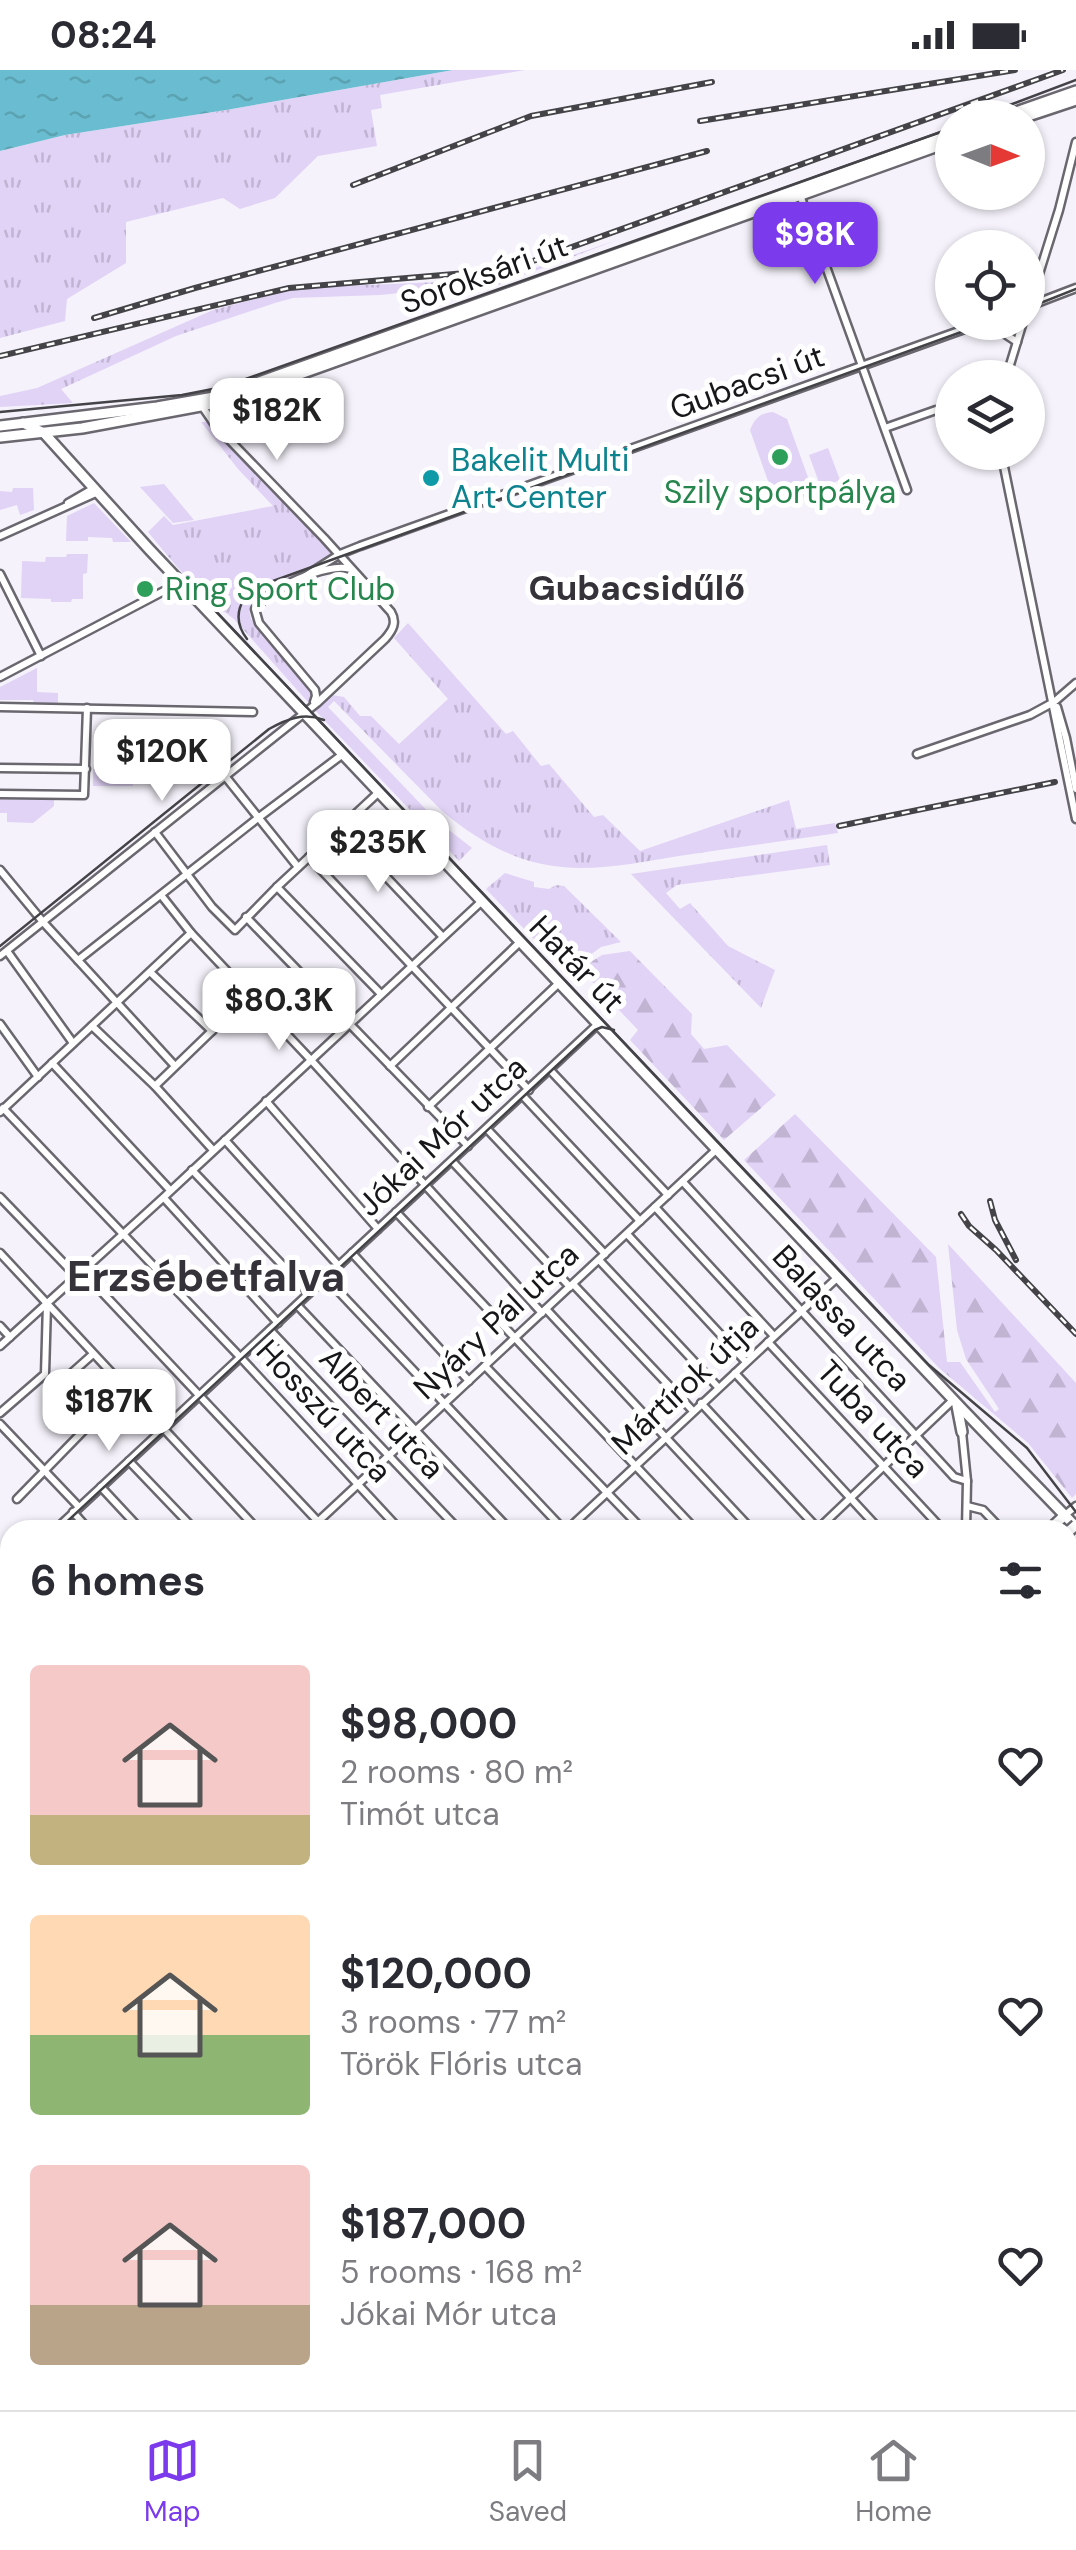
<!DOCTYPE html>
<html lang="en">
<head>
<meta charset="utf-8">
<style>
  :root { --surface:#fff; --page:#f2f2f3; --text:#2b2b33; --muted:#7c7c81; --line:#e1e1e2; --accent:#7c3aed }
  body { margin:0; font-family:"DM Sans",sans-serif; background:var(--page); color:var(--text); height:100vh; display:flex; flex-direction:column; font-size:38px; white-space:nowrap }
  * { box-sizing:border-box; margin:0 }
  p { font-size:32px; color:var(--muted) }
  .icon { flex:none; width:55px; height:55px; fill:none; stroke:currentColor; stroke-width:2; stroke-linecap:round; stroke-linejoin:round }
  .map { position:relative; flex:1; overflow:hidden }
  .panel { position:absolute; left:0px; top:1450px; width:1078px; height:890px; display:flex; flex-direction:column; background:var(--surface); border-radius:30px 30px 0 0; box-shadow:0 2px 8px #0004 }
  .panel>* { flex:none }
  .needle { width:65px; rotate:91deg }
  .fabs { position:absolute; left:935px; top:30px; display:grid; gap:20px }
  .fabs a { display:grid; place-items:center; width:110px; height:110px; border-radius:50%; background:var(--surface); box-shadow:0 2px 8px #0004; font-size:50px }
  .price { position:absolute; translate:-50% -85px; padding:0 22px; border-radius:20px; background:#fff; color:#222; font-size:32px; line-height:65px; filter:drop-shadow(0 2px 5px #0008) }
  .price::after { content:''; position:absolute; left:50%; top:60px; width:30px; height:22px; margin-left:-15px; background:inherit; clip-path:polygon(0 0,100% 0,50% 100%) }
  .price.on { background:var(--accent); color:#fff }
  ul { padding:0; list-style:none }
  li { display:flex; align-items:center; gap:30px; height:250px; padding:0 30px }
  li span { display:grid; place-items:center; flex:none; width:280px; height:200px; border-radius:10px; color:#555 }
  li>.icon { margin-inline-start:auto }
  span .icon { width:120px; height:120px; fill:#fffc; stroke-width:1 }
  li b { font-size:42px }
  h2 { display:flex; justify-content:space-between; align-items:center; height:120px; padding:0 30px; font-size:42px }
  .status { display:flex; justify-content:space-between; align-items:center; height:70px; padding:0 50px; background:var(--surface); direction:ltr }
  .status svg { height:28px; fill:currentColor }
  .dock { display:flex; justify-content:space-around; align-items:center; height:140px; border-top:2px solid var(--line); background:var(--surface); font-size:28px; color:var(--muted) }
  .dock a { display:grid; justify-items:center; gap:5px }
  .dock .on { color:var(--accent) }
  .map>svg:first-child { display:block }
  .grass { fill:url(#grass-tufts) }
  .forest { fill:url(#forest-firs) }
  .green { fill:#e1d3f6 }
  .water { fill:url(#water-ripples) }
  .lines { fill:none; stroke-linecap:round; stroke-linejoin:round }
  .minor-casing { stroke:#6a676f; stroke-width:11 }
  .major-casing { stroke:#6a676f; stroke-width:14 }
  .minor { stroke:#fff; stroke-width:6 }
  .major { stroke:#fff; stroke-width:9 }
  .tram { stroke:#444347; stroke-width:2.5 }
  .rail-casing { stroke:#444347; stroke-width:6 }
  .rail { stroke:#fff; stroke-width:2.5; stroke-dasharray:8; stroke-linecap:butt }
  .major-bridge-casing { stroke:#6a676f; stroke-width:14; stroke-linecap:butt }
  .major-bridge { stroke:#fff; stroke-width:9 }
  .leisure-dot { fill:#2e9e5b; stroke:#fff; stroke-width:4 }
  .culture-dot { fill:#0f9aa8; stroke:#fff; stroke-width:4 }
  .labels { text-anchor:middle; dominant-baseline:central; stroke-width:10; stroke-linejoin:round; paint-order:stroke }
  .street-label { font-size:32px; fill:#171619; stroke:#fff }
  .culture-label { font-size:32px; fill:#0d838f; stroke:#fff; text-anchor:start }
  .leisure-label { font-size:32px; fill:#27864d; stroke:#fff }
  .neighbourhood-label { font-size:35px; font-weight:bold; fill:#353239; stroke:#fff }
  .district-label { font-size:42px; font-weight:bold; fill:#353239; stroke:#fff }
</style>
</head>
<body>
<div class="status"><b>08:24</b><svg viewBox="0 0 49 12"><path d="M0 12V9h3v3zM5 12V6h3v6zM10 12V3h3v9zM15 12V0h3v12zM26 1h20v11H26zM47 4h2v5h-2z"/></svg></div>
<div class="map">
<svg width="1076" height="2340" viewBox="0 0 1076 2340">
  <defs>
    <pattern id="grass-tufts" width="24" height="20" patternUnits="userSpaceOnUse" patternTransform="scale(2.5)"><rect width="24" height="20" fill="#e1d3f6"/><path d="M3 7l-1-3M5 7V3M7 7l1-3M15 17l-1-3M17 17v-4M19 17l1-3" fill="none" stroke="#c0b4d2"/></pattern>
    <pattern id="forest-firs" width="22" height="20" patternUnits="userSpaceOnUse" patternTransform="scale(2.5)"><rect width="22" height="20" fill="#e1d3f6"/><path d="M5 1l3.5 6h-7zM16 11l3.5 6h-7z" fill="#c0b4d2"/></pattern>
    <pattern id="water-ripples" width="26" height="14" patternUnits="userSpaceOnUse" patternTransform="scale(2.5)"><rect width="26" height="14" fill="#6abdd0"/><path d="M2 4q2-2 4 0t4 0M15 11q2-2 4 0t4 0" fill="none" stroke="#5ba2b2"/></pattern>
  </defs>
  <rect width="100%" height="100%" fill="#f5f2fb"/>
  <g class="grass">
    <path d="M453 0H525L380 25 382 38 371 40 377 76 318 86 275 128 240 139 223 128 126 152V193L67 229 65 251 0 268V81L65 65 226 40Z"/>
    <path d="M620 169 479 222 478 215 380 225 293 228 275 233 176 266 61 319 73 333 0 337V326L37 318 213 240 247 231 289 220 318 217 464 211 497 206 529 200Z"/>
    <path d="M201 352H218L350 488C316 500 270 507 249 538L251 549 322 634 332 625 344 627 360 646H371L399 674 448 629 394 568 408 553 506 664 513 661 541 696 549 694 594 747 603 745 640 781 789 730 796 759 835 753 838 763C785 771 732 778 679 786 634 793 588 804 542 794 504 786 472 766 442 741L334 631 328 637 435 749 472 778 459 791 324 650 234 549C200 526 174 494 148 462L164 446 173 455 273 436 238 399Z"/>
    <path d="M827 775 830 795 677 815 666 823 680 839 690 833 728 876 775 900 761 938 631 804Z"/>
    <path d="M505 803 534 812V817L549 819 556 815 564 816 621 872 601 877 566 903 486 819Z"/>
  </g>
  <g class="forest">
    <path d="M630 881 692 944 691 964 704 979 727 975 776 1025 724 1070 630 970 638 960 580 899 602 885Z"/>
    <path d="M795 1044 936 1187 947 1292H960L995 1342 999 1339 966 1289 957 1260 948 1174 1076 1313V1424L1072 1428 1028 1373 939 1298 744 1090Z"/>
  </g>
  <g class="green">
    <path d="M773 342 787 349 810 413C806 433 791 438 774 428L750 360C755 348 760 343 773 342Z"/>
    <path d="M828 378 840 410 821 418 809 385Z"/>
    <path d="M164 414 194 450 173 453 140 417Z"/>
    <path d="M13 418H33L34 440 20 445 17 435 0 440V421L12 422Z"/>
    <path d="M94 433 131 472H113L112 468 88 467V471H66L67 446Z"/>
    <path d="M67 484H88L87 503 83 504V529H72L71 532H51V529L21 528 22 491 45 492 46 487H66Z"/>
    <path d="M37 598V622L58 623V635H44L43 633H34L33 630H0V617Z"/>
    <path d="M133 686V716H93V699H114Z"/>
    <path d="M0 729 54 730V736L33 753 7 752V743H0Z"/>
    <path d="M1068 2049H1076V2160L1068 2159Z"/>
  </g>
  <path class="water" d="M0 0H453L226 40 65 65 0 81Z"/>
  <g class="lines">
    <g class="minor-casing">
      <g id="minor">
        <path d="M800 125 907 420"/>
        <path d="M1029 236 1076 218"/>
        <path d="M1028 239 1059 140 1076 72"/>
        <path d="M995 252 1002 262 1017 272"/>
        <path d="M1006 308 1023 252"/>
        <path d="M885 358 936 340"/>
        <path d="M1001 382 1076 749"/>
        <path d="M68 433 94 418"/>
        <path d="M0 466 98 422"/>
        <path d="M0 504 41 586"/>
        <path d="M304 507 340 484 360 476 984 252"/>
        <path d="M0 607 181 512"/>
        <path d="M314 632 316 626 315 620 259 553 255 539C268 519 327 492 350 499"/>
        <path d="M0 637 253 642"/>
        <path d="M1057 637 1066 668 1076 719"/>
        <path d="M917 684 1030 645 1054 632 1076 613"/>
        <path d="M0 698 86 699"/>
        <path d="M225 706 298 797"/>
        <path d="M0 724 84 725 87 638"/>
        <path d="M340 758 442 866"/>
        <path d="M155 762 212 837 235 860 277 817 379 722"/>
        <path d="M309 787 529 1020"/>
        <path d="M0 800 43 852 175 996"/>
        <path d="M277 817 381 924"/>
        <path d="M161 825 191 863 311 990 542 1243"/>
        <path d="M246 847 468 1076"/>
        <path d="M7 881 73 973"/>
        <path d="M0 886 317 633 385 569C393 560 397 552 391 542L324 468 215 355 202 336"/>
        <path d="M78 890 258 748 343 684"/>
        <path d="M150 902 212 961"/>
        <path d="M0 954 38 1007"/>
        <path d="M92 956 155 1016 213 1080"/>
        <path d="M52 993 170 1120"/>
        <path d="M390 996 520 872"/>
        <path d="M550 1000 668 1125"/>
        <path d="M155 1016 249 925"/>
        <path d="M523 1026 640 1151"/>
        <path d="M266 1031 378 1159"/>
        <path d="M428 1037 559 913"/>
        <path d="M3 1038 242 1289 400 1460"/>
        <path d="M0 1042 191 863"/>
        <path d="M487 1059 605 1184"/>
        <path d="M225 1070 339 1196"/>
        <path d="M452 1091 570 1217"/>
        <path d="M192 1100 309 1223"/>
        <path d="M683 1112 954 1407 967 1411"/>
        <path d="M0 1127 77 1207"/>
        <path d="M164 1128 278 1253"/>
        <path d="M655 1137 774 1266"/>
        <path d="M396 1142 696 1460"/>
        <path d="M627 1164 746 1292"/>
        <path d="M0 1183 258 1460"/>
        <path d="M352 1183 469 1311"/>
        <path d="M599 1190 718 1317"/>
        <path d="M83 1202 326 1460"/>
        <path d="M326 1208 564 1460"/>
        <path d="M573 1214 693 1341"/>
        <path d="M297 1235 510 1460"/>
        <path d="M546 1239 752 1460"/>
        <path d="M0 1256 10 1267"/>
        <path d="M270 1260 459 1460"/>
        <path d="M768 1272 943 1460"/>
        <path d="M0 1276 164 1127 482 831"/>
        <path d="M485 1296 643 1460"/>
        <path d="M735 1303 880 1460"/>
        <path d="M56 1317 93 1284"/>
        <path d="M701 1333 819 1460"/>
        <path d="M0 1343 45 1304 47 1234"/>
        <path d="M0 1354 79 1437"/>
        <path d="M962 1362 967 1411 966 1460"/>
        <path d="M129 1391 195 1460"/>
        <path d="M101 1417 141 1460"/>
        <path d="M17 1429 91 1353 162 1358"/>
        <path d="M967 1436 983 1440 1002 1460"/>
        <path d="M73 1442 89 1460"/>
        <path d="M1065 1445 1076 1436"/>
        <path d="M55 1460 598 954"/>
        <path d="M309 1460 717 1079"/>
        <path d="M567 1460 838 1207"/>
        <path d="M817 1460 953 1330"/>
        <path d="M0 1511 10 1502"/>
        <path d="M0 1517 10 1528"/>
        <path d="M1068 1559 1076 1568"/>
        <path d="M0 1589 10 1599"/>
        <path d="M0 1654 10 1664"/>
        <path d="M1068 1670 1076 1679"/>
        <path d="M1068 1714 1076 1706"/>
        <path d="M0 1733 10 1744"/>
        <path d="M0 1767 10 1757"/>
        <path d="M0 1784 10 1795"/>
        <path d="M1068 1804 1076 1805"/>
        <path d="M0 1835 10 1846"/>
        <path d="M1068 1889H1076"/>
        <path d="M0 1934 10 1944"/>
        <path d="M1068 1967 1076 1968"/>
        <path d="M0 1989 10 1980"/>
        <path d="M1068 2041 1076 2042"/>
        <path d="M0 2054 10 2045"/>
        <path d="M0 2109 10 2120"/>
        <path d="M1068 2165 1076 2166"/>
        <path d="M0 2185 10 2176"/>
        <path d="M1068 2239H1076"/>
        <path d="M0 2250 10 2241"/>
        <path d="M0 2300 10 2311"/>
        <path d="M1068 2318H1076"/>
        <path d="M28 2330 37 2340"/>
        <path d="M289 2330 299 2340"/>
        <path d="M474 2330 484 2340"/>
        <path d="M563 2330 572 2340"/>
        <path d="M651 2330 660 2340"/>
        <path d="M744 2330 754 2340"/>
        <path d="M841 2330 851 2340"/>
        <path d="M947 2330 956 2340"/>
        <path d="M1057 2330 1066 2340"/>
        <path d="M201 2335 206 2340"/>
        <path d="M46 2340 57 2330"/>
        <path d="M117 2340 128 2330"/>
        <path d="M150 2340 160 2330"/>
        <path d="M390 2340 401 2330"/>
        <path d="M622 2340 633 2330"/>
        <path d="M856 2340 867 2330"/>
        <path d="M940 2340 948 2332"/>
        <path d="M957 2340 967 2330"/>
      </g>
    </g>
    <g class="major-casing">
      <g id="major">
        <path d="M999 48 1076 21"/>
        <path d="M1022 48 1076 30"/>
        <path d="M23 353 44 363 149 479 963 1340 1076 1457"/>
        <path d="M0 356 157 337 220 326 952 64"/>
        <path d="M0 367 82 358 222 332 952 71"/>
        <path d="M957 1336 962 1362"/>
        <path d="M1049 1460 1065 1445"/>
        <path d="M1068 1471 1076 1464"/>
        <path d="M1068 1483 1076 1474"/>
        <path d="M165 2340 175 2330"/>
        <path d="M176 2340 186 2330"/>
      </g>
    </g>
    <use href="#minor" class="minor"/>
    <use href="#major" class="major"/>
    <g class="tram">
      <path d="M975 48 1076 10"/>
      <path d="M1028 238 1076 219"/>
      <path d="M0 342 182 325 223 317 952 58"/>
      <path d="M193 517 929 1295 1027 1378 1076 1442"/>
      <path d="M247 569C231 548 239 525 262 515L989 252"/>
      <path d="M0 876 269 659C287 649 304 642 324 650"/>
      <path d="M58 1460 595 960 602 957 614 960"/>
      <path d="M0 1514 10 1505"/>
    </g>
    <g class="rail-casing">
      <g id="rail">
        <path d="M700 51 1015 0"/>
        <path d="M353 115 531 46 712 12"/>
        <path d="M94 248 195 218 707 81"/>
        <path d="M0 286 289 218 478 202 533 191 1063 0"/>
        <path d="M839 756 1055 712"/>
        <path d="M990 1131 995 1150 1016 1190"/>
        <path d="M961 1144 969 1156 996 1180 1076 1264"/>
      </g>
    </g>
    <use href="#rail" class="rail"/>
    <g class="major-bridge-casing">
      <path id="major-bridge" d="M1068 1462 1076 1455"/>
    </g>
    <use href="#major-bridge" class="major-bridge"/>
  </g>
  <g class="leisure-dot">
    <circle cx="780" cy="387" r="10"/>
    <circle cx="145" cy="519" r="10"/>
  </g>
  <circle class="culture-dot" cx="431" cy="408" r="10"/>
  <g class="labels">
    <g class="street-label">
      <text transform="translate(484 204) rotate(-20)">Soroksári út</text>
      <text transform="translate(747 312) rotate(-20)">Gubacsi út</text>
      <text transform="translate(577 894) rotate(46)">Határ út</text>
      <text transform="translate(442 1066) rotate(-43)">Jókai Mór utca</text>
      <text transform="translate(842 1248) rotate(47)">Balassa utca</text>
      <text transform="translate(496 1251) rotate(-43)">Nyáry Pál utca</text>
      <text transform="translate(685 1315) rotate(-43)">Mártírok útja</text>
      <text transform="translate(324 1341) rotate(47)">Hosszú utca</text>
      <text transform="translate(382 1343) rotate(47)">Albert utca</text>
      <text transform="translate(873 1349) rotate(47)">Tuba utca</text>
    </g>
    <g class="culture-label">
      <text x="451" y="390">Bakelit Multi<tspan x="451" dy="37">Art Center</tspan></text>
    </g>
    <g class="leisure-label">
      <text x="780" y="422">Szily sportpálya</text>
      <text x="165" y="519" text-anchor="start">Ring Sport Club</text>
    </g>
    <g class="neighbourhood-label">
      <text x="637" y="518">Gubacsidűlő</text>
    </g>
    <g class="district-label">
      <text x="206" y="1206">Erzsébetfalva</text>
    </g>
  </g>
</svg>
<div class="fabs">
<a><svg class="needle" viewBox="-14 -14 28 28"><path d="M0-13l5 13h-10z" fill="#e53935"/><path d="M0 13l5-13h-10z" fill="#7c7c81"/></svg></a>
<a><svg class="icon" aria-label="locate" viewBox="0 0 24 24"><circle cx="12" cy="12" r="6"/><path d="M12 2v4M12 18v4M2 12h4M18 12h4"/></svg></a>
<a><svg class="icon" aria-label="layers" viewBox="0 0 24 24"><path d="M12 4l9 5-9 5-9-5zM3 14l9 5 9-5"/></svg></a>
</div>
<b class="price on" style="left:815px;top:217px">$98K</b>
<b class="price" style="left:277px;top:393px">$182K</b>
<b class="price" style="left:162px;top:734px">$120K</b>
<b class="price" style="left:378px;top:825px">$235K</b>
<b class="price" style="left:279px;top:983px">$80.3K</b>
<b class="price" style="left:109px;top:1384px">$187K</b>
<section class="panel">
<h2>6 homes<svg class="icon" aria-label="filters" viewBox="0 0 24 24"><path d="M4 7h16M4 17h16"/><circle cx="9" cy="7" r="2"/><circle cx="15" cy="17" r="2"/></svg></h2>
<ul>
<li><span style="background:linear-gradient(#f6c9c9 75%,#c2b280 0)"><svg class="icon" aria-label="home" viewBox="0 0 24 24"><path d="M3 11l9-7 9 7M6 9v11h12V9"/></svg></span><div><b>$98,000</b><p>2 rooms · 80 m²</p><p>Timót utca</p></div><svg class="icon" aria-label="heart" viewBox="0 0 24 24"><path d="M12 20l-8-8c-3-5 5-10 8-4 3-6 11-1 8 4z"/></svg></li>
<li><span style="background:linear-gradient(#ffd9b3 60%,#8fb573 0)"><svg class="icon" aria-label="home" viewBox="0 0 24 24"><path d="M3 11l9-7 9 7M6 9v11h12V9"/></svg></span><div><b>$120,000</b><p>3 rooms · 77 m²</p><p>Török Flóris utca</p></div><svg class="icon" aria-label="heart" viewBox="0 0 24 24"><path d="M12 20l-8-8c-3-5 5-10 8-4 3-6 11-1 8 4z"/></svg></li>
<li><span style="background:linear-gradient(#f6c9c9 70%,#b9a48a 0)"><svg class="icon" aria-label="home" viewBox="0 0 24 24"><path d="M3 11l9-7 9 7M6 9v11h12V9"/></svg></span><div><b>$187,000</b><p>5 rooms · 168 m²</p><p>Jókai Mór utca</p></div><svg class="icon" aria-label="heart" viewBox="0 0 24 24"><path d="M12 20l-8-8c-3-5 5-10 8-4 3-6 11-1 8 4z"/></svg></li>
</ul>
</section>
</div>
<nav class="dock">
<a class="on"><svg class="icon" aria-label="map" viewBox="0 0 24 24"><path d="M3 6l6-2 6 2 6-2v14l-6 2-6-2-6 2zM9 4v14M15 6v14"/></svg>Map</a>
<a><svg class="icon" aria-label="saved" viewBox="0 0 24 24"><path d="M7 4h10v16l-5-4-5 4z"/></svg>Saved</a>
<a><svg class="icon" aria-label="home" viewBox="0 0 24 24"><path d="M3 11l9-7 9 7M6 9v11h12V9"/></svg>Home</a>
</nav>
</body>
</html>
